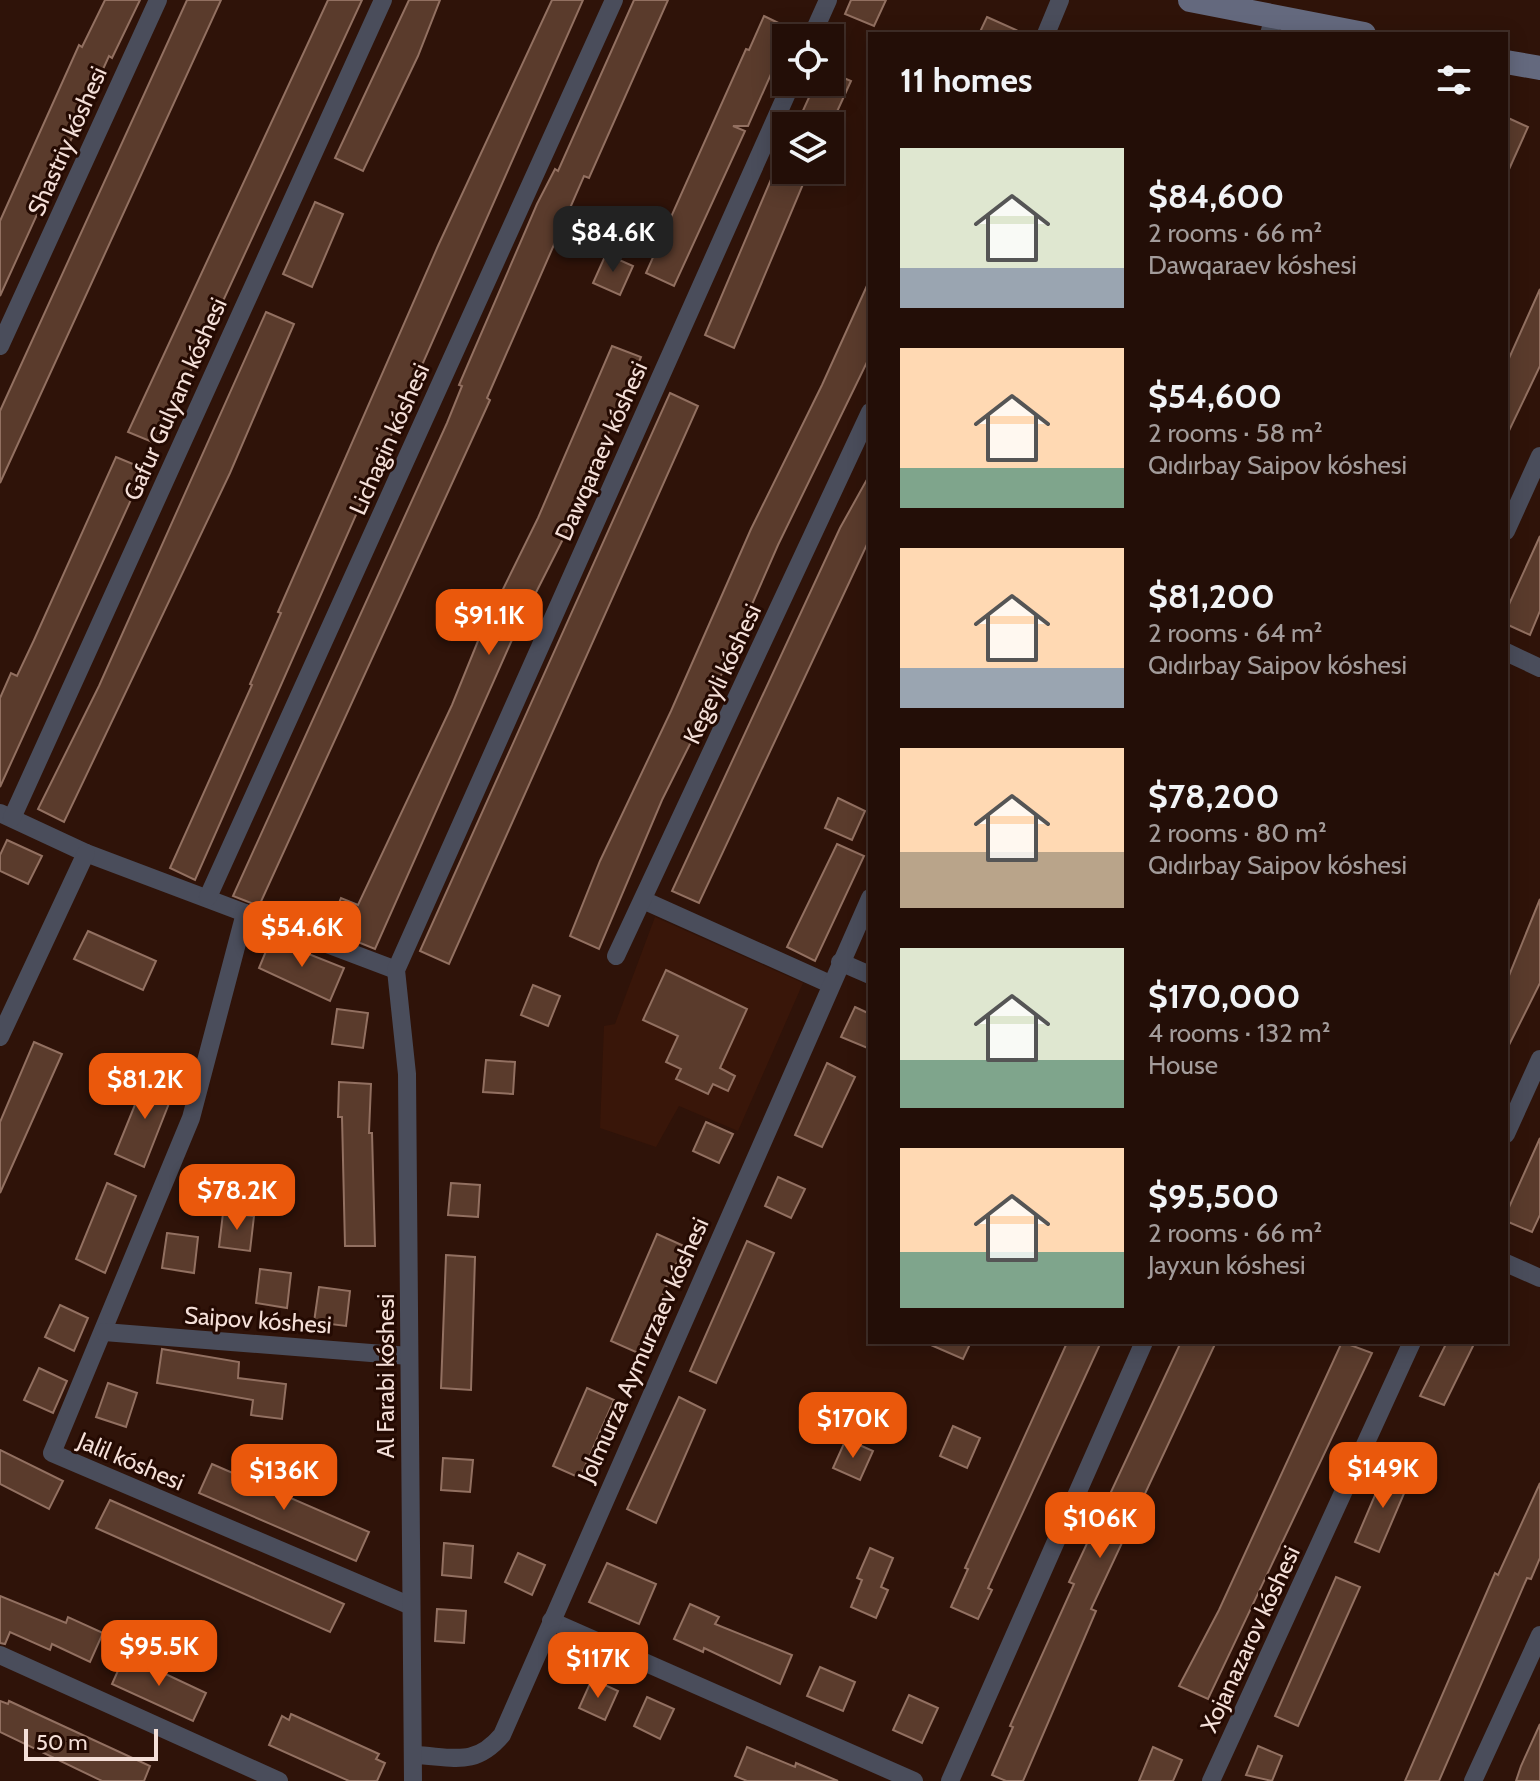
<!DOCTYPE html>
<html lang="en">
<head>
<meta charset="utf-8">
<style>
  :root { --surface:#230e07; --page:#2b1711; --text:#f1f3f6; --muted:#a39c9b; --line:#402e28; --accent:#ea580c }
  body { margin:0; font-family:Cabin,sans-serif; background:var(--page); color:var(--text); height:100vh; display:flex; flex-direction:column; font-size:30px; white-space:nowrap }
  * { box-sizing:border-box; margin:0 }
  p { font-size:26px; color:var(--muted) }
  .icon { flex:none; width:44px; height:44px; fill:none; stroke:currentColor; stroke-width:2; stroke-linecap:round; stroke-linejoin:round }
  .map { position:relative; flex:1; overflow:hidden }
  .sheet { position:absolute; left:868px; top:32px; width:640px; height:1312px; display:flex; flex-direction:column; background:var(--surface); border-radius:0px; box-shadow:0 4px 20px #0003,0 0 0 2px var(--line) }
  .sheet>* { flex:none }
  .fabs { position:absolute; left:772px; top:24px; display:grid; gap:16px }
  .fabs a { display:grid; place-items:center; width:72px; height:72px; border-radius:0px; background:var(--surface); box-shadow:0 4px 20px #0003,0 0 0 2px var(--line); font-size:40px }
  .scale { position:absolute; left:24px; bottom:20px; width:134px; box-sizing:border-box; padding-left:8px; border:4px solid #f4dfd8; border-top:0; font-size:22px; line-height:28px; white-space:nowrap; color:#f4dfd8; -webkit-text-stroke:6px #240a02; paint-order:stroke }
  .price { position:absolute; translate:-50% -68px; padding:0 18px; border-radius:16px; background:var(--accent); color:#fff; font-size:26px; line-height:52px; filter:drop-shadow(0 2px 4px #0008) }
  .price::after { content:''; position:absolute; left:50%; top:48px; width:24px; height:18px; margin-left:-12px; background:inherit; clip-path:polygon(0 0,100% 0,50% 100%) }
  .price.active { background:#222; color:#fff }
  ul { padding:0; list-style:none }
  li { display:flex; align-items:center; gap:24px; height:200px; padding:0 32px }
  li span { display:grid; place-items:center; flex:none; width:224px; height:160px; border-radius:0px; color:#555 }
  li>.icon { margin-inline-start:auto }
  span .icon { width:96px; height:96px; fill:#fffc; stroke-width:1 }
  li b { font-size:34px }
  h2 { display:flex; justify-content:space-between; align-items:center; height:96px; padding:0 32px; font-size:34px }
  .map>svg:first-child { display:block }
  .built { fill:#391609 }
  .building { fill:#5a3b2c; stroke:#927061; stroke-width:2 }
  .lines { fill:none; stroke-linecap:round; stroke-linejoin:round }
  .street { stroke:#4a4d5b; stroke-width:18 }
  .secondary { stroke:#64697e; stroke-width:24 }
  .labels { text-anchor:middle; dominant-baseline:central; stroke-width:6; stroke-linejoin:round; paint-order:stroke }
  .street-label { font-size:24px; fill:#f4dfd8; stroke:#240a02 }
</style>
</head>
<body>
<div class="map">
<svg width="1540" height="1781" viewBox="0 0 1540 1781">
  <rect width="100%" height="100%" fill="#2f1309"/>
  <path class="built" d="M655 917 803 983 738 1131 679 1106 656 1147 600 1128 604 1026 615 1024Z"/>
  <g class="building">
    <path d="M105 0H140L112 58 109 56 0 296V221L79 45 82 47Z"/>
    <path d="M187 0H221L0 483V411Z"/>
    <path d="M328 0H362L157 444 128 432Z"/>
    <path d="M409 0H440L418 56 363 171 335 158Z"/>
    <path d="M552 0H583L195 880 170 868 252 685 250 684 281 613 278 612 438 246Z"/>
    <path d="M634 0H668L589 178 584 176 487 398 490 400 259 906 233 896 447 423 462 386 459 385 537 204 555 169 558 171Z"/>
    <path d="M851 0H886L874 26 845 14Z"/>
    <path d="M764 16 791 29 748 126H733L745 131 674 286 646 273 746 49 749 50Z"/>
    <path d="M987 17 1025 34H979Z"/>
    <path d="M830 72 851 81 830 127V124L796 126 816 82H830Z"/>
    <path d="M1506 117 1528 127 1506 176Z"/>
    <path d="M775 170H809L734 348 705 335Z"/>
    <path d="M315 202 343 214 312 287 283 274Z"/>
    <path d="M606 254 633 266 620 295 593 283Z"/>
    <path d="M870 279V356L778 545 698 728 662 800 599 949 570 936 600 861 671 711 751 529 822 385Z"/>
    <path d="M1540 289V366L1506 437V365Z"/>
    <path d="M266 312 294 324 230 473 64 822 38 809 99 686Z"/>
    <path d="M612 346 641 357 564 537 511 642 375 949 328 930 341 898 358 905 452 705 480 636 538 518Z"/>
    <path d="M670 393 698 406 449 964 420 951Z"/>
    <path d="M116 457 145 469 0 787V698L11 673 17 676 34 640Z"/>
    <path d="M870 474V538L699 903 672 891 840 528Z"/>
    <path d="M1540 536V611L1530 635 1506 624V611Z"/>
    <path d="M838 798 865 811 852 840 825 828Z"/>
    <path d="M7 840 42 856 28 884 0 871V855Z"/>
    <path d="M837 844 864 856 815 961 787 947Z"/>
    <path d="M1540 899V983L1506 1051V983Z"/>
    <path d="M88 931 156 961 143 990 74 959Z"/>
    <path d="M271 939 344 968 330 1001 259 968Z"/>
    <path d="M666 970 747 1009 720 1068 735 1076 728 1091 713 1084 708 1094 676 1079 681 1069 666 1062 678 1036 643 1020Z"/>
    <path d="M533 985 560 996 548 1026 521 1015Z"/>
    <path d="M855 1007 870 1014V1049L841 1037Z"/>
    <path d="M337 1009 368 1013 363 1048 332 1044Z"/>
    <path d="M34 1042 62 1054 0 1193V1122Z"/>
    <path d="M486 1060 515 1062 513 1094 483 1092Z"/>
    <path d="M827 1063 855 1077 822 1147 795 1135Z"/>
    <path d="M147 1075 175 1088 144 1167 115 1154Z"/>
    <path d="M339 1082 371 1084 369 1133H372L375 1246H345L342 1117H338Z"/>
    <path d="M706 1122 733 1134 719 1163 693 1151Z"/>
    <path d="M1540 1138V1215L1532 1232 1506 1221V1214Z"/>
    <path d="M778 1177 805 1189 791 1218 765 1206Z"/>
    <path d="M107 1183 136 1196 105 1273 76 1259Z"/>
    <path d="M451 1183 480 1185 478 1217 448 1215Z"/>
    <path d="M223 1213 254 1216 250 1251 219 1247Z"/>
    <path d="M167 1233 198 1237 194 1273 162 1268Z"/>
    <path d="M657 1234 684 1246 638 1353 611 1341Z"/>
    <path d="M747 1241 774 1253 716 1383 690 1371Z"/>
    <path d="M446 1255 475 1257 471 1390 441 1388Z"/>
    <path d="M260 1269 291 1273 287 1308 256 1303Z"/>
    <path d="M319 1287 350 1291 346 1326 314 1322Z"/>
    <path d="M60 1305 88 1318 74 1351 45 1337Z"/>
    <path d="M924 1342H971L963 1359Z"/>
    <path d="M1059 1342H1101L988 1588 992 1590 978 1619 951 1607 968 1569 965 1568 1066 1345Z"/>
    <path d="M1181 1342H1216L1091 1609 1096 1611 1023 1781H1006L992 1775 1013 1727 1010 1726 1074 1584 1069 1582Z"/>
    <path d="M1342 1342 1372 1353 1208 1699 1179 1686 1219 1610Z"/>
    <path d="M1447 1342H1475L1444 1405 1420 1396Z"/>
    <path d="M162 1349 239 1362 238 1378 286 1384 282 1419 251 1415 253 1400 157 1383Z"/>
    <path d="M39 1368 67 1381 53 1413 24 1400Z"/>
    <path d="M108 1383 137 1393 126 1427 96 1417Z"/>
    <path d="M587 1388 614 1400 580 1478 553 1466Z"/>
    <path d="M679 1397 705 1410 656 1523 627 1509Z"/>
    <path d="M953 1426 980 1438 967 1468 940 1456Z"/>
    <path d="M846 1439 873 1451 860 1480 833 1468Z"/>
    <path d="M0 1450 63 1481 49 1509 0 1484Z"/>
    <path d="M443 1458 473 1460 470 1492 441 1490Z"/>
    <path d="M212 1464 369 1532 356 1561 199 1493Z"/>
    <path d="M1387 1467 1411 1477 1379 1552 1355 1542Z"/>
    <path d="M1540 1483V1558L1531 1579 1527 1578 1439 1781H1405L1495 1573 1498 1575Z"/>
    <path d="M110 1500 344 1604 330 1632 96 1528Z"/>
    <path d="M444 1543 473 1546 471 1578 442 1575Z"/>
    <path d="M870 1548 893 1558 881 1587 888 1590 876 1618 851 1607 862 1580 857 1578Z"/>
    <path d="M518 1553 545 1565 532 1595 505 1582Z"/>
    <path d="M607 1563 656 1584 639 1624 589 1602Z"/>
    <path d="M1336 1577 1360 1587 1298 1726 1275 1716Z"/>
    <path d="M0 1596 66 1623 68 1617 103 1633 90 1662 52 1644 50 1650 10 1632 5 1644 0 1643Z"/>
    <path d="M690 1604 719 1617 715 1624 792 1655 780 1684 704 1648 703 1652 674 1639Z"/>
    <path d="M437 1609 466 1611 464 1643 435 1641Z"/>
    <path d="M125 1655 206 1693 193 1721 112 1684Z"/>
    <path d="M820 1667 855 1682 843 1711 807 1696Z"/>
    <path d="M592 1679 618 1691 605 1720 579 1708Z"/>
    <path d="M909 1695 938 1708 922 1743 893 1730Z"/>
    <path d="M647 1697 674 1709 660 1739 634 1726Z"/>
    <path d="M0 1701 8 1704 9 1701 150 1766 144 1781H102L0 1732Z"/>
    <path d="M291 1714 379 1754 376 1759 385 1763 377 1781H349L269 1745 282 1716 289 1720Z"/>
    <path d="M1540 1724V1781H1516L1521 1766Z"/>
    <path d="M1258 1746 1282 1756 1272 1781 1246 1775Z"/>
    <path d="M747 1747 795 1767 796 1763 838 1781H747L735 1776Z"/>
    <path d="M1153 1747 1182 1760 1173 1781H1139Z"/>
  </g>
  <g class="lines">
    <g class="street">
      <path d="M1046 34 1060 0"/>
      <path d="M1269 34 1274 17"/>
      <path d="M811 38 828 0"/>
      <path d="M0 346 158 0"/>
      <path d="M1506 531 1540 456"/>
      <path d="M1506 652 1540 668"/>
      <path d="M0 813 86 853 396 970"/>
      <path d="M12 818 383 0"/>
      <path d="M208 897 614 0"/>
      <path d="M643 900 830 984"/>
      <path d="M245 913 191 1118 52 1453 411 1606"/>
      <path d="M616 956 870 412"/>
      <path d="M840 962 870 975"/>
      <path d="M0 1037 86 853"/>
      <path d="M1506 1134 1540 1059"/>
      <path d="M1506 1263 1540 1278"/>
      <path d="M104 1332 409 1356"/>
      <path d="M551 1621 914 1781"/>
      <path d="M0 1655 279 1781"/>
      <path d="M415 1755C454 1757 475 1767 502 1735L870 898"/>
      <path d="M413 1781 407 1074 396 970 792 82"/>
      <path d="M950 1781 1144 1342"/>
      <path d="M1211 1781 1412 1342"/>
      <path d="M1473 1781 1540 1635"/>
    </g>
    <g class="secondary">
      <path d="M1190 0 1364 34"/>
      <path d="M1506 62 1540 68"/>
    </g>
  </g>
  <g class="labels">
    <g class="street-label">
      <text transform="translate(67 141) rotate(-66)">Shastriy kóshesi</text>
      <text transform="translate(175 399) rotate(-66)">Gafur Gulyam kóshesi</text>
      <text transform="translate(389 439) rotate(-66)">Lichagin kóshesi</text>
      <text transform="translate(601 451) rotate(-66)">Dawqaraev kóshesi</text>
      <text transform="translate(722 674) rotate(-65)">Kegeyli kóshesi</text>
      <text transform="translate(258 1320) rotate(4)">Saipov kóshesi</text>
      <text transform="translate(643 1350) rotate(-66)">Jolmurza Aymurzaev kóshesi</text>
      <text transform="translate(385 1376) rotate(-90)">Al Farabi kóshesi</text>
      <text transform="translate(131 1461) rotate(23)">Jalil kóshesi</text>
      <text transform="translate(1250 1639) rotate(-65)">Xojanazarov kóshesi</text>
    </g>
  </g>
</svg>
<div class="fabs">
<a><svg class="icon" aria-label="locate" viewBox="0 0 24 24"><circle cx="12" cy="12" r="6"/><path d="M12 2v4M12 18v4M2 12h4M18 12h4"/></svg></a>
<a><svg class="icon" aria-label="layers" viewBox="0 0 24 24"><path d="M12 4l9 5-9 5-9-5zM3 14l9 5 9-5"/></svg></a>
</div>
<div class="scale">50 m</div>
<b class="price active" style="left:613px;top:274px">$84.6K</b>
<b class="price" style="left:489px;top:657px">$91.1K</b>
<b class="price" style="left:302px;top:969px">$54.6K</b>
<b class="price" style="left:145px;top:1121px">$81.2K</b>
<b class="price" style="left:237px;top:1232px">$78.2K</b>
<b class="price" style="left:853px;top:1460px">$170K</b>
<b class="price" style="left:1383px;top:1510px">$149K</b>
<b class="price" style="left:284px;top:1512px">$136K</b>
<b class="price" style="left:1100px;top:1560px">$106K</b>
<b class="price" style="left:159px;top:1688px">$95.5K</b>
<b class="price" style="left:598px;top:1700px">$117K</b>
<section class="sheet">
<h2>11 homes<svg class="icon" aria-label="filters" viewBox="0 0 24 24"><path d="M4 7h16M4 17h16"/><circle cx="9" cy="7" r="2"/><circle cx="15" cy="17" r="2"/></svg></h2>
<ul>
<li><span style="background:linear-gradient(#dfe7d0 75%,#9aa5b1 0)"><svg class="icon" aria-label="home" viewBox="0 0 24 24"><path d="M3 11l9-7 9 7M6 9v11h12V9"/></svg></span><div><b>$84,600</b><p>2 rooms · 66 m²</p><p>Dawqaraev kóshesi</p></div></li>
<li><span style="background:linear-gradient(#ffd9b3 75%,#7fa58c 0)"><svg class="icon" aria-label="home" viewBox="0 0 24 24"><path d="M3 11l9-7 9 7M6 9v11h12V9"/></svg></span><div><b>$54,600</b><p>2 rooms · 58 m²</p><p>Qıdırbay Saipov kóshesi</p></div></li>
<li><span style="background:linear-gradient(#ffd9b3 75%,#9aa5b1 0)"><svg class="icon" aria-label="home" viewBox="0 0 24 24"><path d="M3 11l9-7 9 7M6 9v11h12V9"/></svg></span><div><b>$81,200</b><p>2 rooms · 64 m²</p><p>Qıdırbay Saipov kóshesi</p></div></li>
<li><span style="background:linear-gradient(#ffd9b3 65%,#b9a48a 0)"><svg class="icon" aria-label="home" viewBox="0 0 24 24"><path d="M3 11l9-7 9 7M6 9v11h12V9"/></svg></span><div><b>$78,200</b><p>2 rooms · 80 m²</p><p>Qıdırbay Saipov kóshesi</p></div></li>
<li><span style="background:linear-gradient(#dfe7d0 70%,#7fa58c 0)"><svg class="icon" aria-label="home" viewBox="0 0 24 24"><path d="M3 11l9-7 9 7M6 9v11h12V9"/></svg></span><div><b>$170,000</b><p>4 rooms · 132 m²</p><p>House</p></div></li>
<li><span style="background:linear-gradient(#ffd9b3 65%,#7fa58c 0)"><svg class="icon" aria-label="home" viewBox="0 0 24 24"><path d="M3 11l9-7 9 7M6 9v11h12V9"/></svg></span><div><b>$95,500</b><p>2 rooms · 66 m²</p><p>Jayxun kóshesi</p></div></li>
</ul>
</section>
</div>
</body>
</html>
